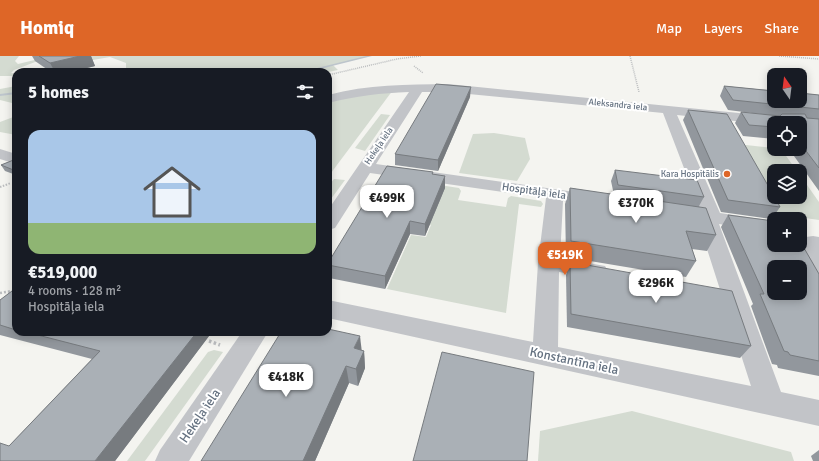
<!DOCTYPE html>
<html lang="en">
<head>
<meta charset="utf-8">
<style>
  :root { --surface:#171b24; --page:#20242c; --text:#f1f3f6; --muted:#9ea1a6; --line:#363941; --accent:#de6627 }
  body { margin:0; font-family:Signika,sans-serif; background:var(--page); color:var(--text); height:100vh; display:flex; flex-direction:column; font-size:15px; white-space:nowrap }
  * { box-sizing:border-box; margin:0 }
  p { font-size:13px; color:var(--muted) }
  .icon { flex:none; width:22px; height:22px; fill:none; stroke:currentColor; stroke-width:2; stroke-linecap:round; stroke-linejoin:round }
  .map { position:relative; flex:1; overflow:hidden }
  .sheet { position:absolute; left:12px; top:12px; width:320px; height:268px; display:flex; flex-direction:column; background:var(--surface); border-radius:12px; box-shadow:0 2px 10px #0003 }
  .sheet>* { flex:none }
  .needle { width:26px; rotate:346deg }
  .buttons { position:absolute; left:767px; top:12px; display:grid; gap:8px }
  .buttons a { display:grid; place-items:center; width:40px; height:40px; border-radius:8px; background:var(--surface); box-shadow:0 2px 10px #0003; font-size:20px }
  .price { position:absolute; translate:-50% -34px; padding:0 9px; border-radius:8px; background:#fff; color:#222; font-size:13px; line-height:26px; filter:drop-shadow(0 1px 2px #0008) }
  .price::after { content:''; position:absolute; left:50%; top:24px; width:12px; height:9px; margin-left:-6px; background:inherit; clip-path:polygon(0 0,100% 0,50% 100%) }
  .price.active { background:var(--accent); color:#fff }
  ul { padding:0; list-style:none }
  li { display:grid; align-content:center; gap:8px; height:212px; padding:0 16px }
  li+li { border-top:1px solid var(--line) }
  li span { display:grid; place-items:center; height:124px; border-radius:12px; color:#555 }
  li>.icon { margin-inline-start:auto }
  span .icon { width:72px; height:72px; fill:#fffc; stroke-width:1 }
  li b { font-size:17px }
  h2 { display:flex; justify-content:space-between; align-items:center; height:48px; padding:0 16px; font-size:17px }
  header { display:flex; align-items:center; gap:24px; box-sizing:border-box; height:56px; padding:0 20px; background:var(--accent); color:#fff }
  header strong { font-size:19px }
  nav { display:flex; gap:22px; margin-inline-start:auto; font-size:14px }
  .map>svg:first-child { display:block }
  .green { fill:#d4dbd1 }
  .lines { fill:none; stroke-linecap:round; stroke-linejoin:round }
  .stream { fill:#bdc5cc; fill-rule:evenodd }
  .path-far3 { stroke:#bbbdbf; stroke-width:1.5; stroke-dasharray:1 1; stroke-linecap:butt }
  .path-far2 { stroke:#bbbdbf; stroke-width:2; stroke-dasharray:1.5 1.5; stroke-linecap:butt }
  .path-far1 { stroke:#bbbdbf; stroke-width:2.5; stroke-dasharray:2 2; stroke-linecap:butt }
  .path { stroke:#bbbdbf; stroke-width:3.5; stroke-dasharray:2.5 2.5; stroke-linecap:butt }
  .minor { fill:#c2c4c8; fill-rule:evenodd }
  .wall { fill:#92979d }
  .shaded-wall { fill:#777b7f }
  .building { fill:#aab0b6; stroke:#777b7f; fill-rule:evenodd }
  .poi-dot { fill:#de6627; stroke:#fff; stroke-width:1.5 }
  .labels { text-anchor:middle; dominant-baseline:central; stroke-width:4; stroke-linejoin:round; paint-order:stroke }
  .far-street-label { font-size:9px; fill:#647180; stroke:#fff }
  .far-poi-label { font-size:9px; fill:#647180; stroke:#fff; text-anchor:end }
  .street-label { font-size:11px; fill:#647180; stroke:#fff }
  .near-street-label { font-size:13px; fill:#647180; stroke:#fff }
</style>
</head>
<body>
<header>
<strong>Homiq</strong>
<nav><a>Map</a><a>Layers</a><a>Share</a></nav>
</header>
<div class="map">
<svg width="819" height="405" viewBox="0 0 819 405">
  <rect width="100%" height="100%" fill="#f4f4f0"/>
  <g class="green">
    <path d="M0 0H19L15 5 18 8 51 0 14 14 11 17 16 18V20H0Z"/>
    <path d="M92 0H370L333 9 338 14 328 16H128L126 14V7L110 1 87 5 82 2Z"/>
    <path d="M16 30V48L0 44V33Z"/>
    <path d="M393 34 328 121V47L349 39Z"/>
    <path d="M381 58 390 59 365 95 355 92Z"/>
    <path d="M16 60V79L0 76V66Z"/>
    <path d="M494 77 525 82 530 103 517 125 459 117 473 78Z"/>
    <path d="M737 88 781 93 797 115H774V141H800V119L819 146V164L777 158Z"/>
    <path d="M334 123 345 124 328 147V130Z"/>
    <path d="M433 128 459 132 461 135 458 144 506 151 508 142 511 140 541 145 543 148 541 151 519 148 506 257 387 233 411 179 426 181 431 169 415 167Z"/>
    <path d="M214 294 223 296 145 405H127L208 296Z"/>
    <path d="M632 355 791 396 794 405H538L540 375Z"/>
  </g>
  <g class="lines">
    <g class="stream">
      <path d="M366 0H372L308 16H301Z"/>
      <path d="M16 36V38L0 40V38Z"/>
    </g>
    <g class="path-far3">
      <path d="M630 0 639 36"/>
      <path d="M779 0 819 3"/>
      <path d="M414 10 423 17"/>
      <path d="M328 19 397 3 421 0"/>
    </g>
    <path class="path-far2" d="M0 131 11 127"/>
    <path class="path-far1" d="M0 237 12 235"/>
    <path class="path" d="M209 285 220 289"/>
    <g class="minor">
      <path d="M448 28 819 65V73L800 71V67H774V69L677 59 720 157 774 165V177L719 168 781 336 819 344V370L328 262V244L533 286 538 207 546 142 370 117 335 172 328 174V154L409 36C381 37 356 40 328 47V39C368 28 407 29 448 28ZM422 36H448L663 57 700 154 680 150 673 152 671 156 673 160 698 165 751 330 558 291 559 216 597 222 605 220 608 215 605 210 560 202 563 145 596 149 602 148 605 144 602 140 596 139 376 108Z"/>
      <path d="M0 93 16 98V108L0 103Z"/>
      <path d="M813 180 819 181V222L811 220 798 196 806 181Z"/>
      <path d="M242 276H268L189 405H155L160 394Z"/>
    </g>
  </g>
  <g class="wall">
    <path d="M32 0H91L95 10 71 16H51L35 5Z"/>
    <path d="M724 30 819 39V135L789 93H800V67H774V83L743 80 735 67 741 56 769 59 728 54 720 40Z"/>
    <path d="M470 41 438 115 395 109V98Z"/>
    <path d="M688 54 780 151 772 163 721 156 683 64Z"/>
    <path d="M16 103V119L5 115 1 109Z"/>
    <path d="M615 114 704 141 699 150 716 179 707 195 692 193 696 205 686 221 566 201 565 148 570 132 614 139 611 125Z"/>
    <path d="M433 116V118L445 132 425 180 410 178 385 233 329 222 328 216V207Z"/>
    <path d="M784 157 787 163H780Z"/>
    <path d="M728 159 819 218V320L778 312 777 309 772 308 751 250 753 248 721 171Z"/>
    <path d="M570 206 751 290 740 302 567 271 566 219Z"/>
    <path d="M16 232V276H212L115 405 9 390 92 303 0 279V244Z"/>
    <path d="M362 294 364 295 365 312 358 330 349 327 315 405H201Z"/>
    <path d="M819 394V405H813L811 400Z"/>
  </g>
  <g class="shaded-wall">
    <path d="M80 0H91L95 10 71 16H55L50 7Z"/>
    <path d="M471 31 470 41 438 115V104Z"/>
    <path d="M445 120V132L425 180V168Z"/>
    <path d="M410 165V178L385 233V220Z"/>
    <path d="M197 276H212L115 405H95Z"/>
    <path d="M360 280 362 297 354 292Z"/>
    <path d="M364 295 365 312 358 330 356 313Z"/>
    <path d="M346 310 349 327 315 405H303Z"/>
  </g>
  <g class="building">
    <path d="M39 0H80L50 7Z"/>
    <path d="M436 28 471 31 438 104 395 98Z"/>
    <path d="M724 30 774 35V45H800V37L819 39V53L733 44Z"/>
    <path d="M688 54 727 58 774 140V141H775L780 151 728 144Z"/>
    <path d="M741 56 780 60 782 58H805L807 62 819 63V112L800 87V67H774V71L749 69Z"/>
    <path d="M16 103V115L1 109Z"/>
    <path d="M387 110 433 116 432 118 445 120 425 168 410 165 385 220 328 209V207Z"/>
    <path d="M615 114 697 124 704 141 618 129Z"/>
    <path d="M570 132 706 152 716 179 686 175 696 205 571 185Z"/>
    <path d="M784 157 787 163H784Z"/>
    <path d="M728 159 774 165V189H800V185L819 218V305L790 299 788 296 784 295 760 238H764ZM774 211H800V237H774Z"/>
    <path d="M570 206 732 235 751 290 571 258Z"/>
    <path d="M16 232V274L0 269V244Z"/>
    <path d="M328 273 360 280 354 292 364 295 356 313 346 310 303 405H201L281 276H328Z"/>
    <path d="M26 276H197L95 405H0V387L9 390 100 295Z"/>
    <path d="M442 296 534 316 527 405H413Z"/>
  </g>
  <circle class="poi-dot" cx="727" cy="118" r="4"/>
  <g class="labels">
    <g class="far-street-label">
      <text transform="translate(618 49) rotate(6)">Aleksandra iela</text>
      <text transform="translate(379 90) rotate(-56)">Hekeļa iela</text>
    </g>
    <g class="far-poi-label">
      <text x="719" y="118">Kara Hospitālis</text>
    </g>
    <g class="street-label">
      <text transform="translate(534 135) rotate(8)">Hospitāļa iela</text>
    </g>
    <g class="near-street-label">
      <text transform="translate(574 305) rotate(12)">Konstantīna iela</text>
      <text transform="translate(200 360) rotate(-56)">Hekeļa iela</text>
    </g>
  </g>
</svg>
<div class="buttons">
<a><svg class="needle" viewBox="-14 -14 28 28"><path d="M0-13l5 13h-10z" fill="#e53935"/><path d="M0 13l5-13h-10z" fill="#9ea1a6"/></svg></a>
<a><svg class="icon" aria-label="locate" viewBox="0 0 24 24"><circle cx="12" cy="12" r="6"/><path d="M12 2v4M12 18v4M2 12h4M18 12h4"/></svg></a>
<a><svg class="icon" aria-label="layers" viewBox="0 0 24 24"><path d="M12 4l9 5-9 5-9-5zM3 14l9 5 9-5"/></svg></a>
<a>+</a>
<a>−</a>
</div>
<b class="price" style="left:387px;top:163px">€499K</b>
<b class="price" style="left:636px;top:168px">€370K</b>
<b class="price active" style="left:565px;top:220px">€519K</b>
<b class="price" style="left:656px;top:248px">€296K</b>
<b class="price" style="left:286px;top:342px">€418K</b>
<section class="sheet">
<h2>5 homes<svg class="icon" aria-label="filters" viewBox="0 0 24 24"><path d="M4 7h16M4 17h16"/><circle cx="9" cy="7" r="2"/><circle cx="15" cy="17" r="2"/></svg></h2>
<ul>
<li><span style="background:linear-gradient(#a9c7e8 75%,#8fb573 0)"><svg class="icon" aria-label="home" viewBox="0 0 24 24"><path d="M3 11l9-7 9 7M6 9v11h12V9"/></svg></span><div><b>€519,000</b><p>4 rooms · 128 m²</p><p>Hospitāļa iela</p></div></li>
</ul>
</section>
</div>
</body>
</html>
